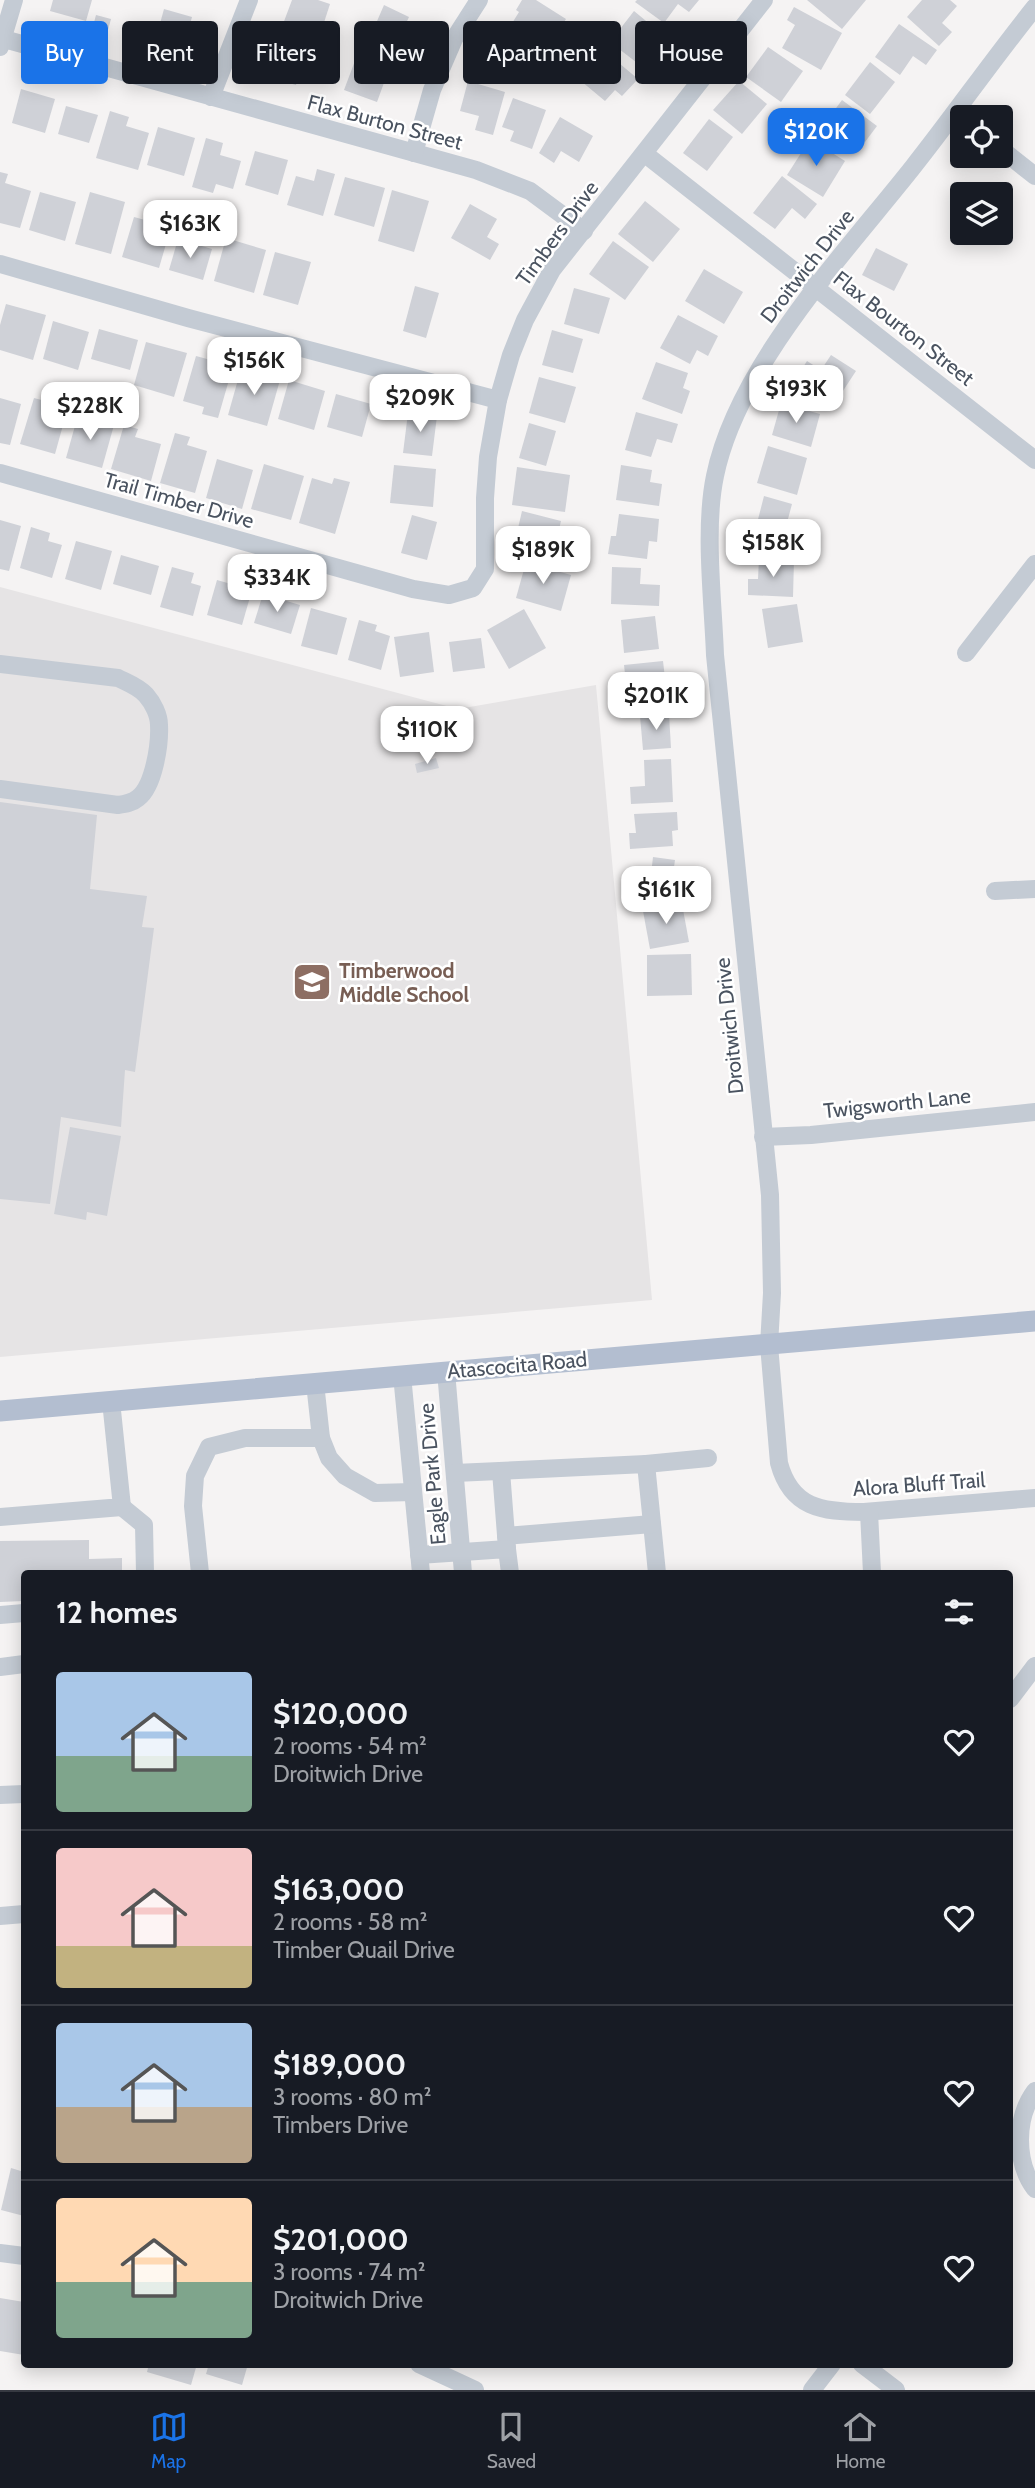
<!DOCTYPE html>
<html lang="en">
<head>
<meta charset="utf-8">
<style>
  :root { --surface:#171b24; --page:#242831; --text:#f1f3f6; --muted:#9ea1a6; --line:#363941; --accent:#1a73e8 }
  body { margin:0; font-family:Cabin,sans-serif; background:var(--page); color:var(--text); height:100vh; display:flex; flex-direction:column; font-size:26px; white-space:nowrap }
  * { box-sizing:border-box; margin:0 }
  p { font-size:23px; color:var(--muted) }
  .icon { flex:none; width:38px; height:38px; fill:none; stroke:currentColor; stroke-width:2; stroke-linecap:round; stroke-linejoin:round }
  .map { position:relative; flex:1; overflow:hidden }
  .sheet { position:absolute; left:21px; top:1570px; width:992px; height:798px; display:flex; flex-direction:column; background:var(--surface); border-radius:7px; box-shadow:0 4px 18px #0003 }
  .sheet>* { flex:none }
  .hud { position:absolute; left:21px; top:21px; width:994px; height:63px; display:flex; gap:14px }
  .buttons { position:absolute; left:950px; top:105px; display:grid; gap:14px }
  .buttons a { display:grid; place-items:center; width:63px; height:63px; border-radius:7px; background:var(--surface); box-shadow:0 4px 18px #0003; font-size:35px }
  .price { position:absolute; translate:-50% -60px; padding:0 16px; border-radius:14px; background:#fff; color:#222; font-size:23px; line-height:46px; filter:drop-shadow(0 2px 4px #0008) }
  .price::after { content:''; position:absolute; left:50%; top:42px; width:21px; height:16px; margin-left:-10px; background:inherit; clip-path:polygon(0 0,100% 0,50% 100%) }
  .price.active { background:var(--accent); color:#fff }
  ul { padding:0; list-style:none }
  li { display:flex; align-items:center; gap:21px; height:175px; padding:0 35px }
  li+li { border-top:2px solid var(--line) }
  li span { display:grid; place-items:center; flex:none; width:196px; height:140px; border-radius:7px; color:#555 }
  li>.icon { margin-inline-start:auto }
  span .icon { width:84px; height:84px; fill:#fffc; stroke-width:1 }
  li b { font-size:30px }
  h2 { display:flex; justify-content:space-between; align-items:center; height:84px; padding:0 35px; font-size:30px }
  .tag { padding:0 24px; border-radius:7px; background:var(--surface); box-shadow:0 4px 18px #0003; font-size:24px; line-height:63px }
  .tag.active { background:var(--accent); color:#fff }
  .menu { display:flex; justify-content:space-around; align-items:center; height:98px; border-top:2px solid var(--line); background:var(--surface); font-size:19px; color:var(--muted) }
  .menu a { display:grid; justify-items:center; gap:4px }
  .menu .active { color:var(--accent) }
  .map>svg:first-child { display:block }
  .education { fill:#e6e4e5 }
  .building { fill:#cfd1d7 }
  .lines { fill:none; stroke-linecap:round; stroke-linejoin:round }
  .minor { stroke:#c4cbd4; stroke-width:18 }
  .major { stroke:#b3bed0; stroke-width:21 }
  .labels { text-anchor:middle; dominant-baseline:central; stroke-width:5; stroke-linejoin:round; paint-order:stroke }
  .street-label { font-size:21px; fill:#4a5360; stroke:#fff }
  .education-label { font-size:21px; font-weight:bold; fill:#785e54; stroke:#fff; text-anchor:start }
</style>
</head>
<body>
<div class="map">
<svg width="1035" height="2390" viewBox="0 0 1035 2390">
  <rect width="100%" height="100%" fill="#f5f3f3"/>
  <path class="education" d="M0 587 458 709 596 685 652 1300 0 1357Z"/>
  <g class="building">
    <path d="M53 0H92L86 21 50 11Z"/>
    <path d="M292 0H318L330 4 317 44 280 32Z"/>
    <path d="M522 0H536L566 19 542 56 506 33 519 12 516 10Z"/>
    <path d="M637 0H699L689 12 678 4 664 23 635 2Z"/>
    <path d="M807 0H866L842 29Z"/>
    <path d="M922 0H950L957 6 942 23 952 32 939 46 907 17Z"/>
    <path d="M384 5 409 17 400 36 413 42 406 58 368 42Z"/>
    <path d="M794 7 842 33 821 70 782 48 795 25 787 20Z"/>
    <path d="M164 9 192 17 181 57 153 49Z"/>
    <path d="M634 11 657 30 645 46 656 54 645 69 610 42Z"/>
    <path d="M96 15 111 19 107 34 92 30Z"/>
    <path d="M899 24 937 50 926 65 913 56 900 75 875 57Z"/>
    <path d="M275 39 307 48 296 85 264 76Z"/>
    <path d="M768 47 803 71 781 102 746 77Z"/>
    <path d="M359 50 402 66 395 84 385 80 377 102 344 90Z"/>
    <path d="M607 53 638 79 622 96 615 90 605 101 575 76 589 60 596 67Z"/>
    <path d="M870 62 895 82 870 114 845 95Z"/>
    <path d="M468 81 505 92 493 135 475 130 479 116 460 111Z"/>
    <path d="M739 81 767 104 742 134 713 110Z"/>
    <path d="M21 89 55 99 45 133 12 123Z"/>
    <path d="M513 98 546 110 532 149 510 141 514 131 502 127Z"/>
    <path d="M842 100 877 126 865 142 855 134 842 152 817 134Z"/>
    <path d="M66 106 98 115 89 143 58 134Z"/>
    <path d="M110 111 129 117 126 126 149 133 138 170 96 158Z"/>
    <path d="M560 117 593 136 579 162 561 151 554 163 539 153Z"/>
    <path d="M709 119 733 137 707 171 683 153Z"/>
    <path d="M158 127 195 138 184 176 147 165Z"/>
    <path d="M206 138 223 143 220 155 241 161 233 189 216 184 213 193 192 187Z"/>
    <path d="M810 139 845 161 823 197 787 175Z"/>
    <path d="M255 151 288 160 278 195 245 185Z"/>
    <path d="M317 169 335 174 323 216 287 205 296 176 314 181Z"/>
    <path d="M0 172 8 174 5 183 31 191 20 228 0 223Z"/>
    <path d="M782 176 817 204 805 219 792 208 775 229 753 213Z"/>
    <path d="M345 177 385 188 374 227 334 215Z"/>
    <path d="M392 190 429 201 414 252 378 241Z"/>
    <path d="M40 192 76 202 65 241 29 230Z"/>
    <path d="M90 192 125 202 111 254 75 244Z"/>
    <path d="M645 201 680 229 653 262 618 234Z"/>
    <path d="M470 204 497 219 487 237 499 244 490 260 451 238Z"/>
    <path d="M134 217 171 227 159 268 122 257Z"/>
    <path d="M226 238 266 250 254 293 214 281Z"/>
    <path d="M178 239 212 249 203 280 169 270Z"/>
    <path d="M613 241 649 267 625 300 589 274Z"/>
    <path d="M876 248 908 264 894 291 862 275Z"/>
    <path d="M275 252 311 262 298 305 263 295Z"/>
    <path d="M704 269 743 292 724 324 685 301Z"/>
    <path d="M415 286 439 293 426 338 403 331Z"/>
    <path d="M574 288 610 298 599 334 564 324Z"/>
    <path d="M6 304 46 315 33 360 0 350V325Z"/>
    <path d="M678 315 718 336 708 356 697 350 690 364 660 348Z"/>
    <path d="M53 321 89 332 78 370 43 359Z"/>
    <path d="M99 329 138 340 130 370 91 359Z"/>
    <path d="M552 330 583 339 573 373 542 365Z"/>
    <path d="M146 342 187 353 174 397 134 385Z"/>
    <path d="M831 355 856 371 835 403 796 378 807 361 821 370Z"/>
    <path d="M196 356 233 366 218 418 202 414 204 407 183 401Z"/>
    <path d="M656 362 688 373 683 388 690 391 682 414 642 399Z"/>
    <path d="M241 369 280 380 267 426 228 415Z"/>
    <path d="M539 377 576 387 565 423 529 413Z"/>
    <path d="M289 380 325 391 314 430 278 419Z"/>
    <path d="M336 394 371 404 362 437 327 427Z"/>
    <path d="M0 398 21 404 10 445 0 443Z"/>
    <path d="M34 398 68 407 55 454 20 444Z"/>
    <path d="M781 403 820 414 811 447 772 435Z"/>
    <path d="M636 412 678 424 672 443 657 439 651 457 625 450Z"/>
    <path d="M408 413 437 416 432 456 403 453Z"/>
    <path d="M78 415 114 425 102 468 66 458Z"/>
    <path d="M529 423 556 431 546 466 519 458Z"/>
    <path d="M124 425 138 429 135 437 161 444 151 481 111 469Z"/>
    <path d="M175 433 190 437 187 445 207 451 195 493 160 483Z"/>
    <path d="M768 446 807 458 797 495 757 483Z"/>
    <path d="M217 459 253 470 242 509 206 498Z"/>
    <path d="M264 464 304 476 291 520 251 509Z"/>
    <path d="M394 465 436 469 433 507 390 503Z"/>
    <path d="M621 465 652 470 650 482 662 484 659 506 616 500Z"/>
    <path d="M517 467 570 475 565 512 512 505Z"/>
    <path d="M312 478 332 484 334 478 350 482 335 534 299 523Z"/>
    <path d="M764 496 792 504 788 519 796 521 790 545 754 535Z"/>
    <path d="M522 511 561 521 552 559 513 550Z"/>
    <path d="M619 514 659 519 657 542 649 541 647 559 608 554 611 536H616Z"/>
    <path d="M412 515 437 522 427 560 401 553Z"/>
    <path d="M0 520 21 526 9 571 0 569Z"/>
    <path d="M31 527 50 533 48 541 62 545 52 578 20 568Z"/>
    <path d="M76 541 112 551 101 590 65 579Z"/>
    <path d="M121 555 159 566 151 595 113 584Z"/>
    <path d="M759 558 794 560 793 597 748 595V579H758Z"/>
    <path d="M526 562 571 575 561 611 516 598Z"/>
    <path d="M172 567 194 573 191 583 201 586 193 616 160 607Z"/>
    <path d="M612 567 641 568 640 584 660 585 659 606 611 604Z"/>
    <path d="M217 580 252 590 242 625 207 615Z"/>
    <path d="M263 594 300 605 291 634 254 623Z"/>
    <path d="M797 604 803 642 768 648 762 609Z"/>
    <path d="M311 608 347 618 337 655 301 646Z"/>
    <path d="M524 609 546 648 509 669 487 630Z"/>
    <path d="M655 616 659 649 624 653 621 620Z"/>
    <path d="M359 620 377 625 375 631 390 636 381 670 348 660Z"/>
    <path d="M429 632 434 672 400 677 394 637Z"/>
    <path d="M481 638 485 668 453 672 449 642Z"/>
    <path d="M663 661 668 704 621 708 619 693 627 692 624 665Z"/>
    <path d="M669 714 671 748 643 750 640 716Z"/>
    <path d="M436 758 439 768 417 773 415 764Z"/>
    <path d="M671 759 673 802 631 804 630 787 645 786 644 760Z"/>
    <path d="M0 802 97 815 90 889 147 896 142 927 154 928 135 1072 125 1070 121 1127 61 1117 50 1204 0 1199Z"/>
    <path d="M677 812 678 830 672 831 673 846 630 849 629 833H636L634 814Z"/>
    <path d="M653 857 675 860 673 874 685 876 683 896 649 892Z"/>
    <path d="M682 904 689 942 650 949 643 911Z"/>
    <path d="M691 954 692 995 647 996V955Z"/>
    <path d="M70 1127 121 1136 107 1216 87 1212 86 1220 54 1214Z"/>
    <path d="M89 1540V1559L122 1558V1573H24V1601L0 1602V1541Z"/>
    <path d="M11 2168 24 2172V2216L1 2210Z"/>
    <path d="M0 2298 24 2302V2355L0 2351Z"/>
    <path d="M149 2364H197L191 2385 147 2372Z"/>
    <path d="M209 2364H248L242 2385 206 2374Z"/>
  </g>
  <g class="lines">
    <g class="minor">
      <path d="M1035 7C993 59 955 114 913 167 845 253 737 367 715 476 704 528 713 601 715 655L770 1195 772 1293 769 1345 779 1463C791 1508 822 1512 864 1512L1035 1498"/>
      <path d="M0 38 476 170 530 191 584 231"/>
      <path d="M0 47 14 0"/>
      <path d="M211 97 249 0"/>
      <path d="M1001 149 1035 176"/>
      <path d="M414 153 432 90 454 39 479 0"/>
      <path d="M645 154 1035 460"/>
      <path d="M0 264 188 318 498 400"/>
      <path d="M0 473 413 589 449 595 473 588 485 569V498L488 457 498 400 511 355 525 320 552 270 764 0"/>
      <path d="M966 653 1035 564"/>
      <path d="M0 664 118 678C128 683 139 687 146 695 153 703 159 715 159 725 160 744 154 786 138 798 132 803 126 804 118 805L0 789"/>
      <path d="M995 891 1035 889"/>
      <path d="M763 1137 811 1135 1035 1112"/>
      <path d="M446 1371 463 1573"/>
      <path d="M402 1375 421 1573"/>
      <path d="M315 1383 321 1438 329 1458 345 1476 375 1493 413 1492"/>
      <path d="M646 1464 708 1458"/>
      <path d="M501 1471 507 1548"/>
      <path d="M455 1473 646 1464 657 1573"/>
      <path d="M122 1507 144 1525 145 1573"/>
      <path d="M869 1512 872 1573"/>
      <path d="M0 1517 122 1507 111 1401"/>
      <path d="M506 1536 652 1524"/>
      <path d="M419 1555 507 1549 510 1573"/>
      <path d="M200 1573 193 1506 195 1476 209 1447 245 1438H321"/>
      <path d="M0 1615 24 1613"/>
      <path d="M0 1667 24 1664"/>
      <path d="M1010 1699 1035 1666"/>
      <path d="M0 1795 24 1794"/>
      <path d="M0 1916 24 1914"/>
      <path d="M1035 2091C1015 2118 1015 2162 1035 2189"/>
      <path d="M0 2253 24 2256"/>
      <path d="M419 2364 475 2390"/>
      <path d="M862 2364 896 2390"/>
      <path d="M812 2390 832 2364"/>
    </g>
    <path class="major" d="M0 1411 1035 1321"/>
  </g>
  <defs>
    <g id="school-square" transform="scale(2.0125)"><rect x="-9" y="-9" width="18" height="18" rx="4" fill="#8d6e63" stroke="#fff"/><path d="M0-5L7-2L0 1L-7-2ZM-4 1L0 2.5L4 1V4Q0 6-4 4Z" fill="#fff"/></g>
  </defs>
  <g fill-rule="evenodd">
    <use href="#school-square" x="312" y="982"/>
  </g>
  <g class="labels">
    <g class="street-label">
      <text transform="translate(385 122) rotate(15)">Flax Burton Street</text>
      <text transform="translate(557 233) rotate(-54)">Timbers Drive</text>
      <text transform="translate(807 266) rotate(-52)">Droitwich Drive</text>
      <text transform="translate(904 328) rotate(38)">Flax Bourton Street</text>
      <text transform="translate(179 500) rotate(16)">Trail Timber Drive</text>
      <text transform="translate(729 1026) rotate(-96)">Droitwich Drive</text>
      <text transform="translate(897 1103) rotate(-6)">Twigsworth Lane</text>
      <text transform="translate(517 1365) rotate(-5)">Atascocita Road</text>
      <text transform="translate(432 1474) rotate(-95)">Eagle Park Drive</text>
      <text transform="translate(919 1484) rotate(-4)">Alora Bluff Trail</text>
    </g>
    <g class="education-label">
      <text x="339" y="970">Timberwood<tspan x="339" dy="24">Middle School</tspan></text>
    </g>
  </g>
</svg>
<div class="buttons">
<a><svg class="icon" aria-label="locate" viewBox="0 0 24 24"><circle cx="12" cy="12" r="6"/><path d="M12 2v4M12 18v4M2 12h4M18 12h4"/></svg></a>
<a><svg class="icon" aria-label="layers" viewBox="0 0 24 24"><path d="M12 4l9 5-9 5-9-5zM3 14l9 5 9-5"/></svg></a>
</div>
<b class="price active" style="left:816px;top:168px">$120K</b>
<b class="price" style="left:190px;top:260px">$163K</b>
<b class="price" style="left:254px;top:397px">$156K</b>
<b class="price" style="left:796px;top:425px">$193K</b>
<b class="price" style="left:420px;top:434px">$209K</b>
<b class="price" style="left:90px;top:442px">$228K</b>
<b class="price" style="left:773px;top:579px">$158K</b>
<b class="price" style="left:543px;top:586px">$189K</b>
<b class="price" style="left:277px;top:614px">$334K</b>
<b class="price" style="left:656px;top:732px">$201K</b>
<b class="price" style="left:427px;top:766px">$110K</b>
<b class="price" style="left:666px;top:926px">$161K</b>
<div class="hud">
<a class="tag active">Buy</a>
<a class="tag">Rent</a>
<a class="tag">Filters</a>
<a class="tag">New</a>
<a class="tag">Apartment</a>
<a class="tag">House</a>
</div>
<section class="sheet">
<h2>12 homes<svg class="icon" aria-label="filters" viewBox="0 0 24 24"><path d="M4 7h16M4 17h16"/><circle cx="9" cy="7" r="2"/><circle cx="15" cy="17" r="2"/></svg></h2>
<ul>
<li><span style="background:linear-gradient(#a9c7e8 60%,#7fa58c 0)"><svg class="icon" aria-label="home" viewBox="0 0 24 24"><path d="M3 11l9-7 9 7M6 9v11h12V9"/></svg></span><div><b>$120,000</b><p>2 rooms · 54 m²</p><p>Droitwich Drive</p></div><svg class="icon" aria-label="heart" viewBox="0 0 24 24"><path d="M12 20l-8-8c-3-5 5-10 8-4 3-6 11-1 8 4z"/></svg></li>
<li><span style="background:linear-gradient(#f6c9c9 70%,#c2b280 0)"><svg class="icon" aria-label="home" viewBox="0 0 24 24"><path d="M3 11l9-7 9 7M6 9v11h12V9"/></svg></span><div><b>$163,000</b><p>2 rooms · 58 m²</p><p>Timber Quail Drive</p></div><svg class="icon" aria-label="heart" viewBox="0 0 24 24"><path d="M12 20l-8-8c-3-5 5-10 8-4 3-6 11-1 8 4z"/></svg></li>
<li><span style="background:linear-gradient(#a9c7e8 60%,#b9a48a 0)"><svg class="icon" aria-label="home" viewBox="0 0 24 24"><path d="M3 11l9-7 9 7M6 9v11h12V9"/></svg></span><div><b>$189,000</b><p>3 rooms · 80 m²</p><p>Timbers Drive</p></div><svg class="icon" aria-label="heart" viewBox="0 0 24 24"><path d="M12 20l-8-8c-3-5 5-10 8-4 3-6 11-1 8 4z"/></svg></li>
<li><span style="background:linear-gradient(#ffd9b3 60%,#7fa58c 0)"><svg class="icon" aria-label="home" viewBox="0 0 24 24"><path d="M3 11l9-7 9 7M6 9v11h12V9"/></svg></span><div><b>$201,000</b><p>3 rooms · 74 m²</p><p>Droitwich Drive</p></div><svg class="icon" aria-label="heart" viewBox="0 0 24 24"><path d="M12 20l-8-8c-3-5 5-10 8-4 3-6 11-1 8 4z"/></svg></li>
</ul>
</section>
</div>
<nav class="menu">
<a class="active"><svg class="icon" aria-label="map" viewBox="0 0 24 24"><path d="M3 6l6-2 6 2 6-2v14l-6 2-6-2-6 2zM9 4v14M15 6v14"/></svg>Map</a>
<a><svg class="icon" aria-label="saved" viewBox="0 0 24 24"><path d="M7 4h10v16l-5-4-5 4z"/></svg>Saved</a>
<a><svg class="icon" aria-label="home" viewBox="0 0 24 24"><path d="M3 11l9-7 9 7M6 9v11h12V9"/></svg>Home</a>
</nav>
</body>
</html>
